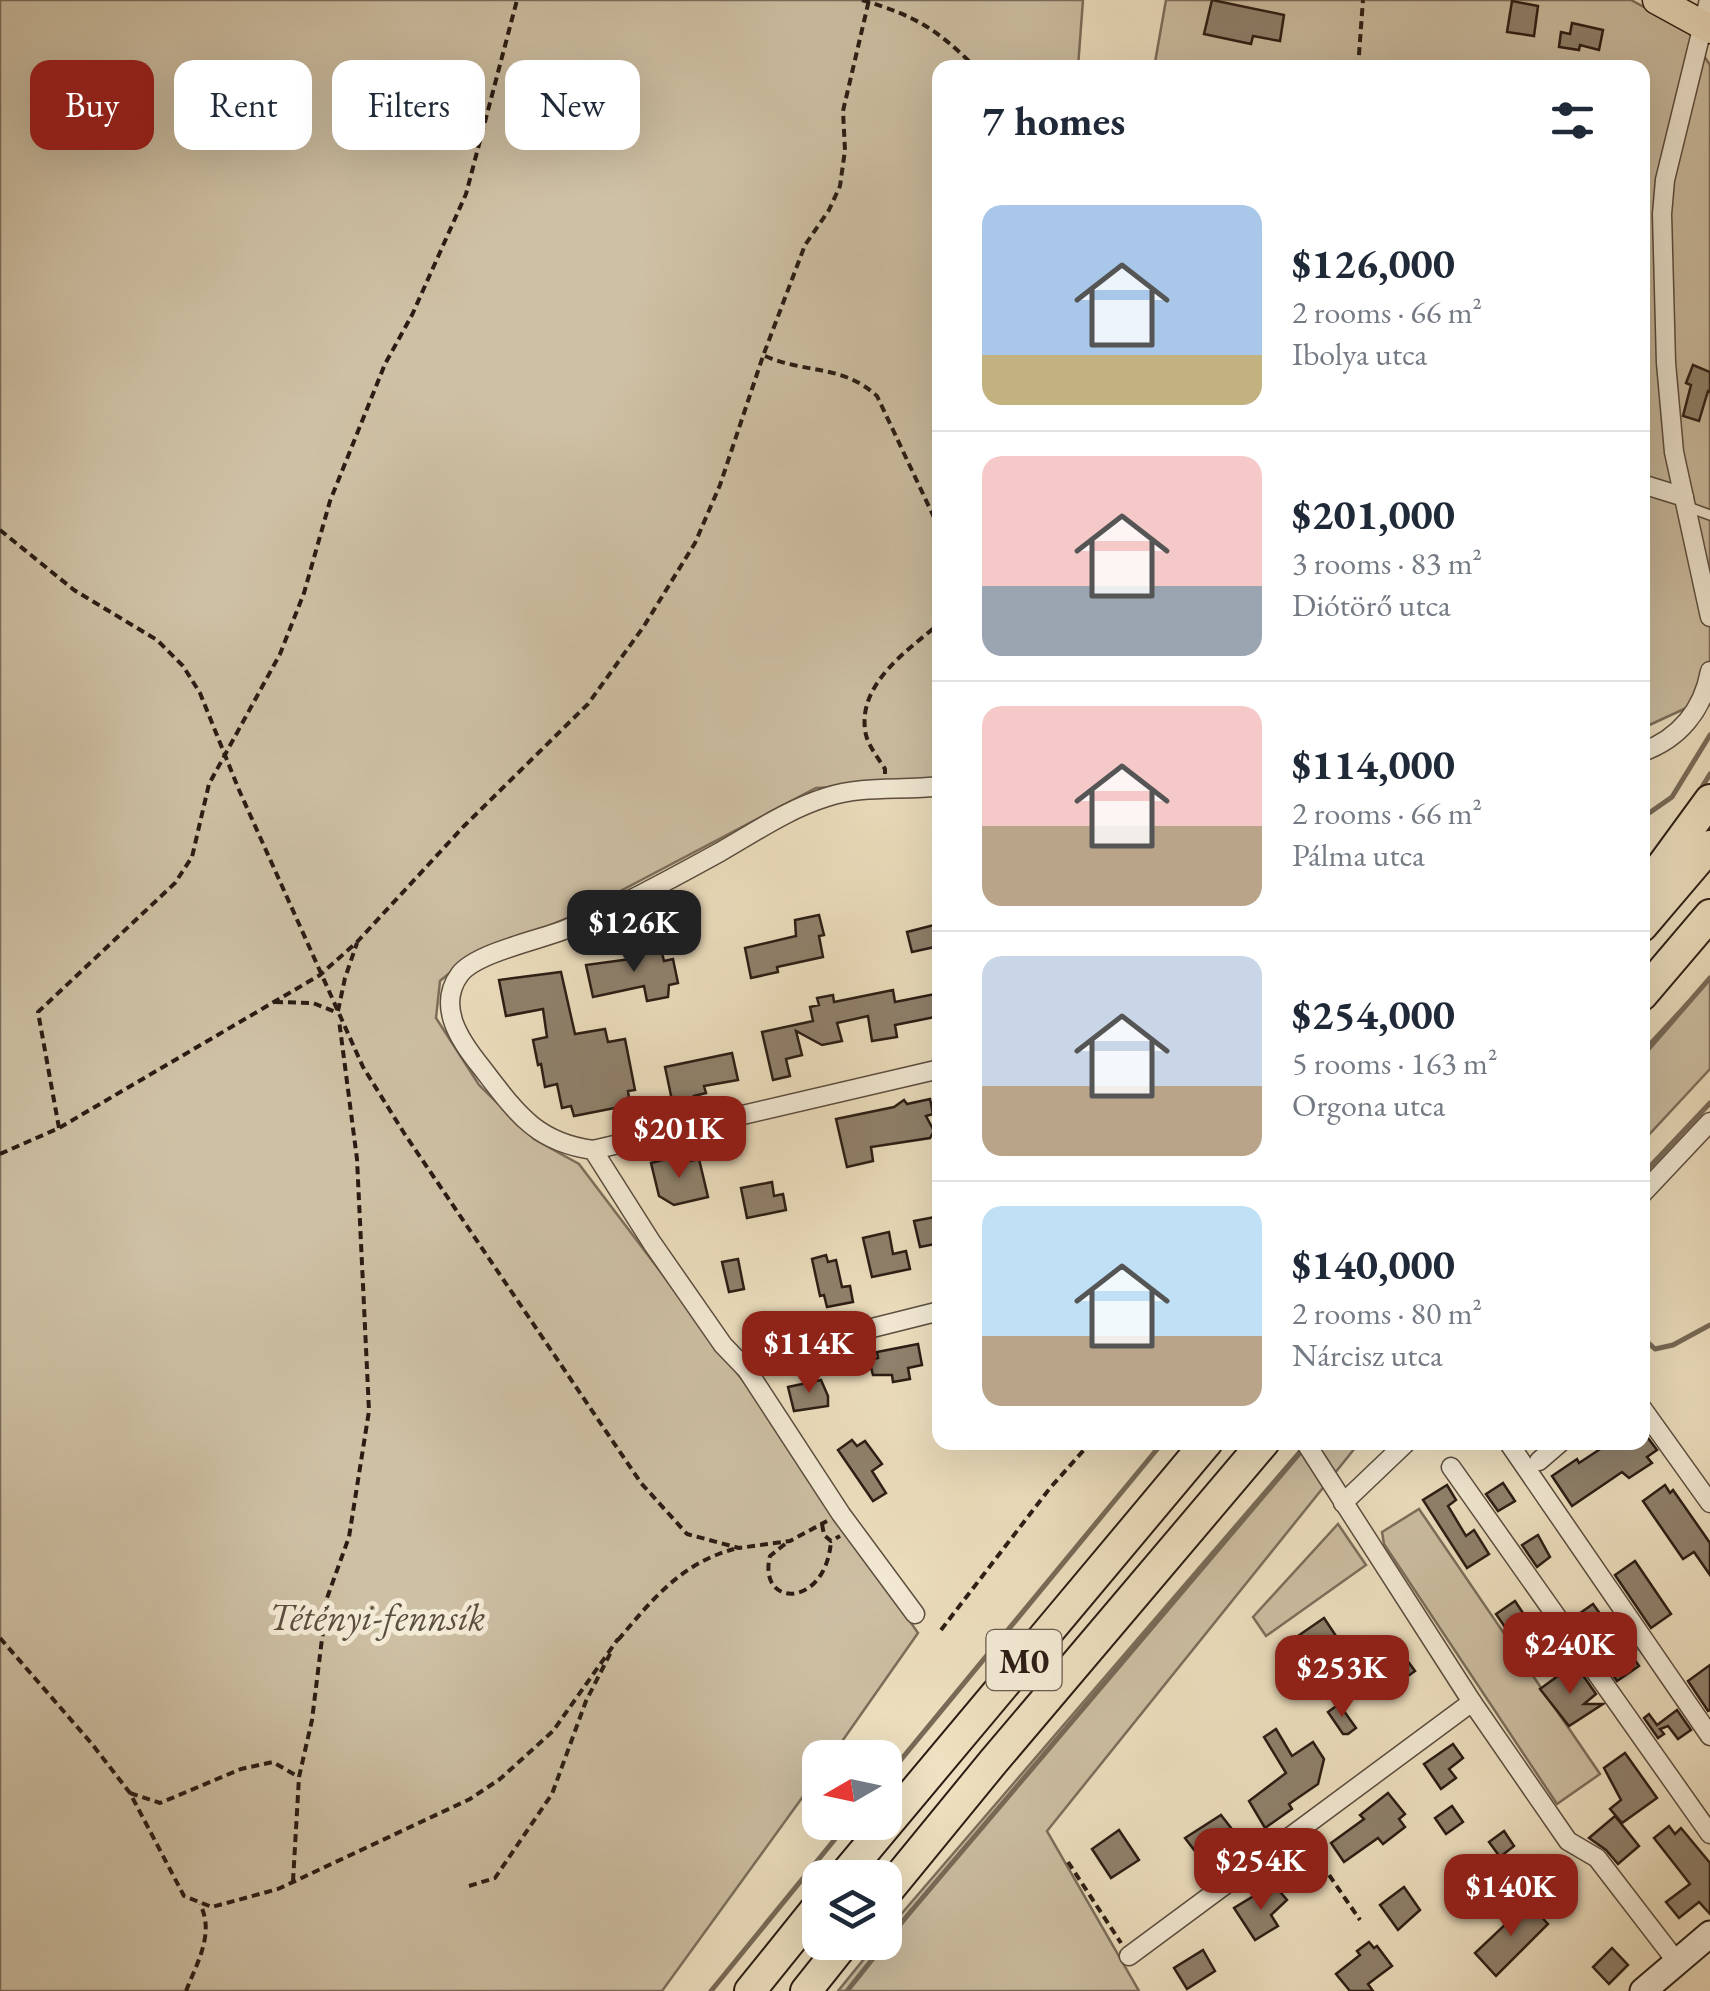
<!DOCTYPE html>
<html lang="en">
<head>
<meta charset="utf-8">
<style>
  :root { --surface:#fff; --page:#f6f6f7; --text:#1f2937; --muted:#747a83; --line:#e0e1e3; --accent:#8f2418 }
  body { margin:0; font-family:"EB Garamond",serif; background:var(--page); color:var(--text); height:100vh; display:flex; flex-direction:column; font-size:38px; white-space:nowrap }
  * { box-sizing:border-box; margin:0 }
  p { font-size:32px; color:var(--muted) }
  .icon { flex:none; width:55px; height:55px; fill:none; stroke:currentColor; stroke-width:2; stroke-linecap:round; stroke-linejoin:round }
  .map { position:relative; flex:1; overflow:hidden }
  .side { position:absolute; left:932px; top:60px; width:718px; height:1390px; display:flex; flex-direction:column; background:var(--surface); border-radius:20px; box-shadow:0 10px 40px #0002 }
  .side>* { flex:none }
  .top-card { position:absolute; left:30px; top:60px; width:752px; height:90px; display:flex; gap:20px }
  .needle { width:65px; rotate:261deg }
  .tools { position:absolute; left:802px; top:1740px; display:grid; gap:20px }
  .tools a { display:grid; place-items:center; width:100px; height:100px; border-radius:20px; background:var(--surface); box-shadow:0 10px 40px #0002; font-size:50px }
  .price { position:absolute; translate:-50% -85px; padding:0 22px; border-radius:20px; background:var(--accent); color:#fff; font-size:32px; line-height:65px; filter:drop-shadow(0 2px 5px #0008) }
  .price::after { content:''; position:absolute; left:50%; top:60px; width:30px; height:22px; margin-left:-15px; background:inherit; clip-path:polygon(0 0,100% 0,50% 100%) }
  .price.current { background:#222; color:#fff }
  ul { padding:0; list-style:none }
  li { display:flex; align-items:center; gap:30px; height:250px; padding:0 50px }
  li+li { border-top:2px solid var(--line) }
  li span { display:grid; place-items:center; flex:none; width:280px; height:200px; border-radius:20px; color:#555 }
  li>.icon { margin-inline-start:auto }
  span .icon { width:120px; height:120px; fill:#fffc; stroke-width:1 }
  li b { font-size:42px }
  h2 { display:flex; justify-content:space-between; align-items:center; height:120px; padding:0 50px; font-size:42px }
  .chip { padding:0 35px; border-radius:20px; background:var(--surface); box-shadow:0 10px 40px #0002; font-size:35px; line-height:90px }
  .chip.current { background:var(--accent); color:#fff }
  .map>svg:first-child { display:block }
  .green { fill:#cec0a4; stroke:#7c6e5c; stroke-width:2.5 }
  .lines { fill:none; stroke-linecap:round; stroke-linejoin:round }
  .stream { stroke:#786a58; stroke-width:5 }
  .building { fill:#90826e; stroke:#2a1c14; stroke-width:2.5 }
  .service-casing { stroke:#5b4d3f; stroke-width:12 }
  .minor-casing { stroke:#5b4d3f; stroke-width:21 }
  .secondary-casing { stroke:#2a1c14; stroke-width:29 }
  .primary-casing { stroke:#2a1c14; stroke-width:31 }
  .trunk-casing { stroke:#2a1c14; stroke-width:34 }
  .path { stroke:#2a1c14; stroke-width:4; stroke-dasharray:8 5; stroke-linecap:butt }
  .service { stroke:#f5ecd7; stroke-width:9 }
  .minor { stroke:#f5ecd7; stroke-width:18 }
  .secondary { stroke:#f5ecd7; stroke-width:25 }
  .primary { stroke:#efe1c1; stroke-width:28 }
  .trunk { stroke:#efe1c1; stroke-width:30 }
  .labels { text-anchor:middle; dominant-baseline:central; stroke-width:10; stroke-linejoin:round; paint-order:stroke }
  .shield { fill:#f5ecd7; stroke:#675a4e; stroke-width:2.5 }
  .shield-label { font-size:35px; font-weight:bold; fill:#2a1c14 }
  .park-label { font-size:38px; font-style:italic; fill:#5b4d3f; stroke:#f5ecd7 }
</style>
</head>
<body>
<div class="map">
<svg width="1710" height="1991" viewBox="0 0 1710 1991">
  <rect width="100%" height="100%" fill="#efe1c1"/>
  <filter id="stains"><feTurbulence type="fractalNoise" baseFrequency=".002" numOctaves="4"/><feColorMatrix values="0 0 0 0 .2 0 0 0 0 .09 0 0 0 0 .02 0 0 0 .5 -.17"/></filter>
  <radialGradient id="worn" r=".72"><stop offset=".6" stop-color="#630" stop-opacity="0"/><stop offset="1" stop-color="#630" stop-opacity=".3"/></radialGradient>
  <g class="green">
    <path d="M0 0H1083L1078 67 940 68V782L816 788 611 896V900L464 961 440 981 436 1018 479 1085 534 1139 579 1164 750 1390 918 1633 831 1757 820 1758V1773L662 1991H0Z"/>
    <path d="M1166 0H1631L1688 31 1710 65V697L1643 728 1642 68H1154Z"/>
    <path d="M1710 978V1069L1643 1141V1050Z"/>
    <path d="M1306 1443H1359L1047 1831 1139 1991H838L877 1943 885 1942V1933Z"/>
    <path d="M1419 1509 1600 1774 1557 1804 1384 1544 1382 1532Z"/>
    <path d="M1338 1524 1366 1565 1266 1636 1253 1617Z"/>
  </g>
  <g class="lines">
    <g class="stream">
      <path d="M1697 795 1710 774"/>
      <path d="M1642 818 1672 797 1710 735"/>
      <path d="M1642 1056 1710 978"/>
      <path d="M1642 1175 1710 1103"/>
      <path d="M1642 1337 1655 1349 1673 1345 1710 1325"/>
      <path d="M885 1779 1163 1442"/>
      <path d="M711 1991 849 1822"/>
      <path d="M847 1991 907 1916 1304 1448"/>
    </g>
  </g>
  <g class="building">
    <path d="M1212 0 1284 15 1280 41 1253 36 1251 44 1204 34Z"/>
    <path d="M1512 1 1538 6 1534 36 1507 32Z"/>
    <path d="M1572 23 1603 30 1599 50 1580 45 1579 50 1559 47 1561 32 1570 34Z"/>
    <path d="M1693 365 1710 372V392L1708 391 1699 421 1683 416 1691 385 1686 383Z"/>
    <path d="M819 915 824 935 819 936 823 957 777 967 778 972 751 978 745 948 796 936 795 920Z"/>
    <path d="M934 925 939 946 912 952 907 932Z"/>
    <path d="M661 949 664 961 673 959 678 983 669 985 668 997 647 1001 644 986 593 997 586 965 638 958 637 953Z"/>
    <path d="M561 972 575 1034 605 1029 608 1042 625 1039 635 1090 628 1091 630 1105 574 1116 571 1106 562 1108 557 1084 545 1087 541 1064 538 1065 533 1040 547 1037 543 1009 506 1016 499 980Z"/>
    <path d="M893 990 895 1002 940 993V1016L895 1025 897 1037 872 1041 868 1016 837 1023 842 1041 822 1045 796 1031 802 1055 786 1059 790 1076 773 1080 762 1032 813 1021 810 1007 819 1005 817 998 833 995 834 1002Z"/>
    <path d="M732 1053 738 1080 704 1086 706 1093 694 1096 695 1100 673 1105 665 1067Z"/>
    <path d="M930 1099 933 1114 926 1116 934 1131 930 1138 871 1147 873 1161 847 1167 836 1119 894 1107 904 1100 907 1104Z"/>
    <path d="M675 1157 677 1164 699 1159 708 1197 674 1205 659 1196 651 1163Z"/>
    <path d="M772 1182 774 1196 783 1194 786 1210 747 1218 741 1188Z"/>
    <path d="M940 1216V1243L920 1247 914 1221Z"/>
    <path d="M889 1232 893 1254 906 1251 910 1269 872 1277 863 1238Z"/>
    <path d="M826 1255 828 1262 836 1260 842 1287 850 1286 853 1302 827 1307 824 1295 820 1296 812 1259Z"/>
    <path d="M738 1259 744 1289 729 1292 722 1262Z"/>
    <path d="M918 1344 922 1365 908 1368 910 1379 893 1382 892 1375H873L869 1360 878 1358 877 1352Z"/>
    <path d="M821 1380 828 1396V1406L794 1411 788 1387Z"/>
    <path d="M1642 1430 1657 1450 1647 1457 1652 1463 1629 1478 1622 1472 1572 1506 1552 1476 1577 1459 1579 1463 1611 1442H1642Z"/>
    <path d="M852 1440 857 1446 865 1441 882 1464 872 1471 886 1493 873 1501 838 1450Z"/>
    <path d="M1503 1483 1515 1501 1498 1511 1486 1494Z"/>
    <path d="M1447 1485 1456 1500 1448 1506 1466 1536 1474 1530 1489 1554 1467 1568 1423 1500Z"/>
    <path d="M1665 1485 1670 1493 1673 1490 1710 1543V1575L1694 1552 1683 1559 1643 1501Z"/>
    <path d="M1538 1535 1550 1557 1537 1567 1522 1545Z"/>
    <path d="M1635 1561 1671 1614 1651 1628 1615 1575Z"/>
    <path d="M1515 1601 1535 1631 1516 1643 1496 1614Z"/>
    <path d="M1593 1604 1619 1640 1626 1636 1636 1650 1630 1653 1639 1666 1617 1681 1573 1618Z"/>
    <path d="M1324 1618 1346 1651 1316 1670 1295 1638Z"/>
    <path d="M1401 1652 1415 1671 1394 1686 1380 1667Z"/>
    <path d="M1710 1665V1710L1708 1711 1688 1681Z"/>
    <path d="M1566 1670 1573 1680 1582 1674 1596 1694 1584 1704H1603L1569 1726 1540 1689Z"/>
    <path d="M1339 1704 1356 1728 1348 1734H1343L1328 1712Z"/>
    <path d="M1677 1710 1691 1730 1678 1739 1668 1726 1660 1729 1664 1734 1658 1738 1644 1718 1649 1714 1657 1725Z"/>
    <path d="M1276 1729 1292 1756 1313 1742 1324 1759 1318 1784 1289 1804 1292 1809 1265 1828 1249 1801 1286 1773 1264 1737Z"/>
    <path d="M1453 1744 1463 1758 1449 1769 1456 1778 1441 1789 1424 1764Z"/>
    <path d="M1625 1753 1657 1798 1622 1823 1610 1809 1621 1800 1604 1768Z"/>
    <path d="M1388 1793 1405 1814 1399 1819 1405 1827 1383 1844 1378 1838 1344 1862 1331 1843 1364 1819 1360 1815Z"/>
    <path d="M1452 1806 1463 1822 1446 1834 1435 1818Z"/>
    <path d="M1221 1815 1245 1846 1211 1872 1185 1838Z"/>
    <path d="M1615 1816 1639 1846 1618 1864 1606 1850 1589 1838Z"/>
    <path d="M1669 1826 1675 1834 1681 1828 1710 1863V1914L1699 1902 1679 1918 1666 1902 1690 1884 1654 1838Z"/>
    <path d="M1119 1830 1139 1860 1111 1878 1092 1849Z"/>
    <path d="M1504 1831 1514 1846 1500 1857 1489 1842Z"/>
    <path d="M1514 1876 1555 1877 1553 1904 1528 1902 1539 1892 1527 1891Z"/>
    <path d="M1276 1887 1287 1900 1271 1915 1278 1926 1255 1940 1234 1908 1257 1894 1261 1901Z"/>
    <path d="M1404 1887 1420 1910 1398 1930 1380 1905Z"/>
    <path d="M1528 1903 1548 1924 1496 1976 1475 1953Z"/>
    <path d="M1369 1942 1374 1948 1377 1946 1392 1966 1368 1984 1373 1991H1350L1336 1974 1360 1955 1357 1951Z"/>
    <path d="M1612 1948 1628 1965 1609 1984 1593 1967Z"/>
    <path d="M1203 1950 1215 1971 1187 1989 1174 1968Z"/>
  </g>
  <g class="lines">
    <g class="service-casing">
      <path id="service" d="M1688 507 1710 515"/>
    </g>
    <g class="minor-casing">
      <g id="minor">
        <path d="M1709 0 1665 180 1662 214 1666 363 1674 452 1710 617"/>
        <path d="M1642 484 1684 497"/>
        <path d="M1642 752C1679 739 1703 710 1710 671"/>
        <path d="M593 1150 940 1069"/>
        <path d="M1642 1194 1710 1122"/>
        <path d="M747 1370 764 1355 940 1311"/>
        <path d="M1642 1408 1710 1503"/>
        <path d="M1305 1442 1472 1702 1568 1841 1597 1858 1677 1962"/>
        <path d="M1508 1442 1710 1736"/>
        <path d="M1539 1461 1561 1442"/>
        <path d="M1451 1467 1710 1834"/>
        <path d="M1343 1503 1407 1442"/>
        <path d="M915 1614 841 1514 747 1370 723 1345 652 1243 593 1150C535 1142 516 1112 482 1068 460 1041 436 1006 460 974 476 953 539 940 564 930 618 908 669 880 720 852 755 832 788 809 827 797 864 785 902 791 940 786"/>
        <path d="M1129 1956 1472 1702"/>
      </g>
    </g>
    <g class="secondary-casing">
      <path id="secondary" d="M1643 1991 1710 1934"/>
    </g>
    <g class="primary-casing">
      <path id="primary" d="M1657 0 1710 29"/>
    </g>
    <g class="trunk-casing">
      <g id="trunk">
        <path d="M1642 893 1710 800"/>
        <path d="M1642 926 1710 846"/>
        <path d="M1642 995 1710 915"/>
        <path d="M842 1878 1207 1442"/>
        <path d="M885 1894 993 1762 1264 1442"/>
        <path d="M750 1991 820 1904"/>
        <path d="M806 1991 845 1942"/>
      </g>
    </g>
    <g class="path">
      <path d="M862 0C915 16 936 28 976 68"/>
      <path d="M1358 68 1363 0"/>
      <path d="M765 356C806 374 842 364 877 396L940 530"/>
      <path d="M0 530 74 590 157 640 183 666 200 693 239 790 363 1067 404 1133 641 1483 687 1534 739 1548 790 1541 827 1521"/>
      <path d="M885 774V769C879 759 869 747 866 735 855 685 908 650 940 623"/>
      <path d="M275 1002 313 1003 338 1013"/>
      <path d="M338 1011 345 978 357 943"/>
      <path d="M59 1128 38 1012 175 883 192 857 209 784 280 654 304 593 330 501 385 364 412 315 466 194 517 0"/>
      <path d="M0 1154 59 1128 320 975 357 942 464 826 588 704 644 626 695 543 720 485 763 356 805 245 829 210 840 186 845 150 843 111 869 0"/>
      <path d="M822 1524 824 1535 831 1541 840 1536"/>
      <path d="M785 1544 770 1556C757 1608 826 1609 831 1541"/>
      <path d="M941 1630 1050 1488 1091 1442"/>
      <path d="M0 1638 92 1744 130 1793 184 1896 212 1907 278 1889 470 1799 500 1779 553 1731 618 1639"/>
      <path d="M618 1640C653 1599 680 1564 734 1549"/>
      <path d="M130 1793 160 1803 241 1769 273 1762 297 1776"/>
      <path d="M1307 1843 1360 1920"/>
      <path d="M1068 1862 1121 1943"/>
      <path d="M293 1881 299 1777 312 1720 327 1598 349 1537 369 1411 357 1159 339 1020"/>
      <path d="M469 1886 495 1878 552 1794 586 1701 611 1652"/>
      <path d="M186 1991C197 1963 215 1933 200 1904"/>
    </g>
    <use href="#service" class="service"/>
    <use href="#minor" class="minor"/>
    <use href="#secondary" class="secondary"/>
    <use href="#primary" class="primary"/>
    <use href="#trunk" class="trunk"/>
  </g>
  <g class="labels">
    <rect class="shield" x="986.5" y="1630" width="75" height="60" rx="8"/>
    <g class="shield-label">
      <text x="1024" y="1660">M0</text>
    </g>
    <g class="park-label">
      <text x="377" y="1616">Tétényi-fennsík</text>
    </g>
  </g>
  <rect width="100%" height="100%" filter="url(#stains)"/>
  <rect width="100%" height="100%" fill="url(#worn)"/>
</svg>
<div class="tools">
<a><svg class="needle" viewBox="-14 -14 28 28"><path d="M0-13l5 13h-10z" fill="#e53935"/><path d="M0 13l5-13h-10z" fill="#747a83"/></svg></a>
<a><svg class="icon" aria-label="layers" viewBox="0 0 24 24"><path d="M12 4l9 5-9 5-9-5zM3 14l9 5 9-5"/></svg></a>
</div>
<b class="price current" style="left:634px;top:975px">$126K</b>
<b class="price" style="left:679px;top:1181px">$201K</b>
<b class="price" style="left:809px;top:1396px">$114K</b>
<b class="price" style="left:1570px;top:1697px">$240K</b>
<b class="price" style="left:1342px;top:1720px">$253K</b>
<b class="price" style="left:1261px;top:1913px">$254K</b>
<b class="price" style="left:1511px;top:1939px">$140K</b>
<div class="top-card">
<a class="chip current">Buy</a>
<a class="chip">Rent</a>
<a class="chip">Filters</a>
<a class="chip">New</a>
</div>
<section class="side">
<h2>7 homes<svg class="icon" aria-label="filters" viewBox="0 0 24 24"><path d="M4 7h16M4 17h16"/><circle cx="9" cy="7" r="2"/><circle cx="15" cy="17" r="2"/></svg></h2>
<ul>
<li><span style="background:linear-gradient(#a9c7e8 75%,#c2b280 0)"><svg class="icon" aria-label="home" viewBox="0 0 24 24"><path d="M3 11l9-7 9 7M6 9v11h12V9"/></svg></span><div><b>$126,000</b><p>2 rooms · 66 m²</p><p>Ibolya utca</p></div></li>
<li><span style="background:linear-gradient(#f6c9c9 65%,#9aa5b1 0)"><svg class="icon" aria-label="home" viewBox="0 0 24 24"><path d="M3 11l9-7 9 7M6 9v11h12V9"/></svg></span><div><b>$201,000</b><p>3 rooms · 83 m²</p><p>Diótörő utca</p></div></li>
<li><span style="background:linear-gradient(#f6c9c9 60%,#b9a48a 0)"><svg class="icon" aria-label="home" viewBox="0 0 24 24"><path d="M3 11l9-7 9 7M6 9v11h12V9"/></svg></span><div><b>$114,000</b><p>2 rooms · 66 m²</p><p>Pálma utca</p></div></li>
<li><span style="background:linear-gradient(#c9d6e8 65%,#b9a48a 0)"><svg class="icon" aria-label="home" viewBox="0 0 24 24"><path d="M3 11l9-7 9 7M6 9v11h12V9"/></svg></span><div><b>$254,000</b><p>5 rooms · 163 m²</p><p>Orgona utca</p></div></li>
<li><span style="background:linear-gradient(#bfe0f5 65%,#b9a48a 0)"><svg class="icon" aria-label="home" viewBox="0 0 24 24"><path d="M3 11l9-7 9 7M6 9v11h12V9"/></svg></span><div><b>$140,000</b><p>2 rooms · 80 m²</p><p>Nárcisz utca</p></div></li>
</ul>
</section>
</div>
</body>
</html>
